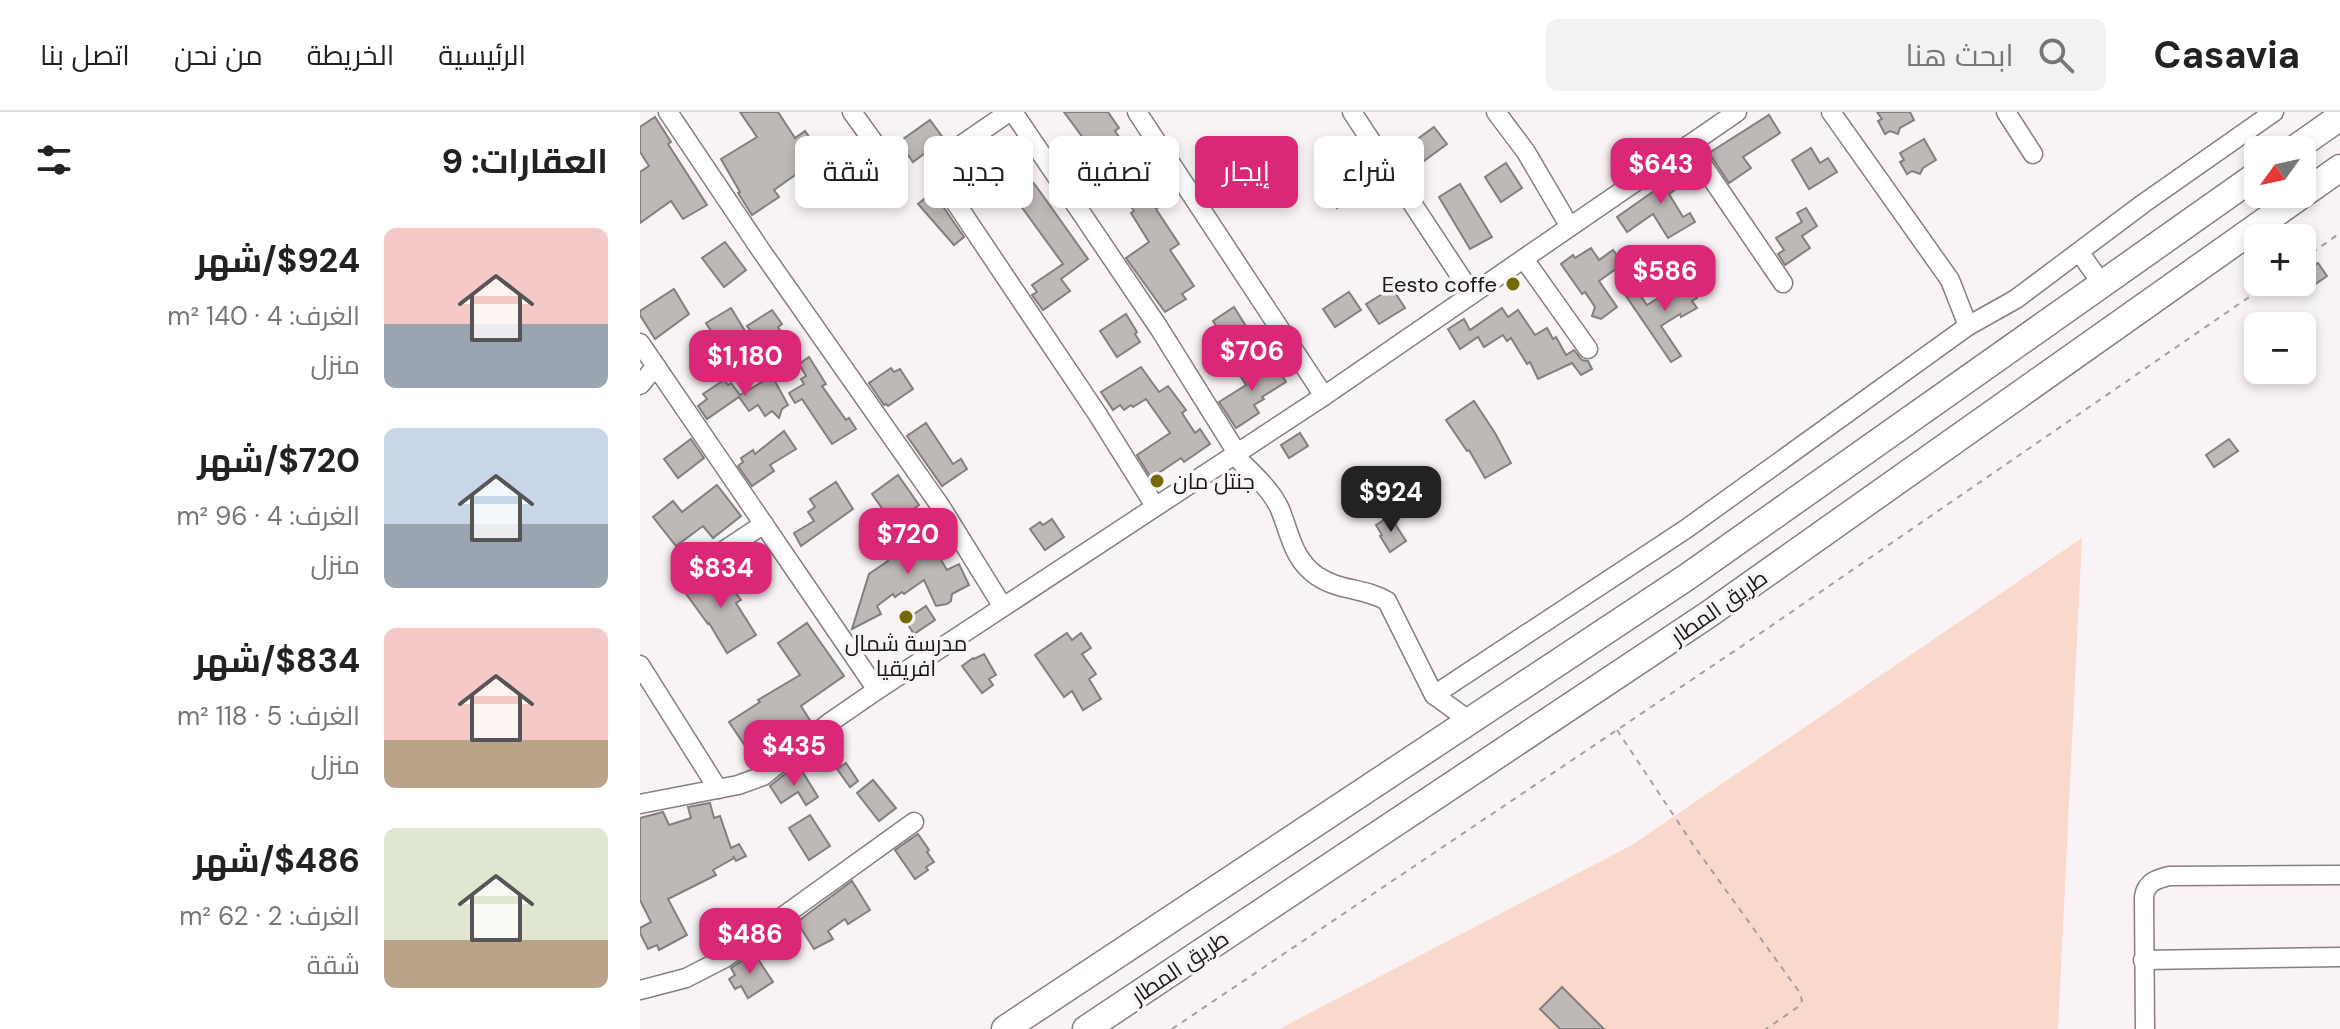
<!DOCTYPE html>
<html lang="ar">
<head>
<meta charset="utf-8">
<style>
  :root { --surface:#fff; --page:#f2f2f2; --text:#222; --muted:#767676; --line:#e0e0e0; --accent:#db2777 }
  body { margin:0; font-family:"DM Sans",Cairo,sans-serif; background:var(--page); color:var(--text); direction:rtl; height:100vh; display:flex; flex-direction:column; font-size:30px; white-space:nowrap }
  * { box-sizing:border-box; margin:0 }
  p { font-size:26px; color:var(--muted) }
  .icon { flex:none; width:44px; height:44px; fill:none; stroke:currentColor; stroke-width:2; stroke-linecap:round; stroke-linejoin:round }
  .map { position:relative; flex:1; overflow:hidden; direction:ltr }
  .details { display:flex; flex-direction:column; background:var(--surface); width:640px }
  .details>* { flex:none }
  .guide { position:absolute; left:24px; top:24px; width:760px; height:72px; direction:rtl; display:flex; gap:16px }
  .needle { width:52px; rotate:237deg }
  .fabs { position:absolute; left:1604px; top:24px; display:grid; gap:16px }
  .fabs a { display:grid; place-items:center; width:72px; height:72px; border-radius:12px; background:var(--surface); box-shadow:0 4px 12px #0003; font-size:40px }
  .price { position:absolute; translate:-50% -68px; padding:0 18px; border-radius:16px; background:var(--accent); color:#fff; font-size:26px; line-height:52px; filter:drop-shadow(0 2px 4px #0008) }
  .price::after { content:''; position:absolute; left:50%; top:48px; width:24px; height:18px; margin-left:-12px; background:inherit; clip-path:polygon(0 0,100% 0,50% 100%) }
  .price.selected { background:#222; color:#fff }
  ul { padding:0; list-style:none }
  li { display:flex; align-items:center; gap:24px; height:200px; padding:0 32px }
  li span { display:grid; place-items:center; flex:none; width:224px; height:160px; border-radius:12px; color:#555 }
  li>.icon { margin-inline-start:auto }
  span .icon { width:96px; height:96px; fill:#fffc; stroke-width:1 }
  li b { font-size:34px }
  h2 { display:flex; justify-content:space-between; align-items:center; height:96px; padding:0 32px; font-size:34px }
  .pill { padding:0 28px; border-radius:12px; background:var(--surface); box-shadow:0 4px 12px #0003; font-size:28px; line-height:72px }
  .pill.selected { background:var(--accent); color:#fff }
  header { display:flex; align-items:center; gap:48px; box-sizing:border-box; height:112px; padding:0 40px; background:var(--surface); border-bottom:2px solid var(--line) }
  header strong { font-size:38px }
  nav { display:flex; gap:44px; margin-inline-start:auto; font-size:28px }
  .search { width:560px; height:72px; background:var(--page); display:flex; align-items:center; gap:20px; box-sizing:border-box; padding:0 28px; border-radius:12px; color:var(--muted); font-size:30px }
  main { display:flex; flex:1; min-height:0 }
  .map>svg:first-child { display:block }
  .green { fill:#fad9cd }
  .building { fill:#beb8b7; stroke:#847e7e; stroke-width:2 }
  .lines { fill:none; stroke-linecap:round; stroke-linejoin:round }
  .minor-casing { stroke:#857f80; stroke-width:21 }
  .highway-casing { stroke:#857f80; stroke-width:29 }
  .path { stroke:#a49fa0; stroke-width:2; stroke-dasharray:6 6; stroke-linecap:butt }
  .minor { stroke:#fff; stroke-width:18 }
  .highway { stroke:#fff; stroke-width:26 }
  .poi-dot { fill:#736c09; stroke:#faf3f5; stroke-width:3 }
  .labels { text-anchor:middle; dominant-baseline:central; stroke-width:7; stroke-linejoin:round; paint-order:stroke }
  .poi-label { font-size:22px; fill:#191718; stroke:#faf3f5; text-anchor:end }
  .street-label { font-size:22px; fill:#191718; stroke:#faf3f5 }
</style>
</head>
<body>
<header>
<strong>Casavia</strong>
<div class="search"><svg class="icon" aria-label="search" viewBox="0 0 24 24"><circle cx="10" cy="10" r="6"/><path d="M15 15l6 6"/></svg>ابحث هنا</div>
<nav><a>الرئيسية</a><a>الخريطة</a><a>من نحن</a><a>اتصل بنا</a></nav>
</header>
<main>
<div class="map">
<svg width="1700" height="917" viewBox="0 0 1700 917">
  <rect width="100%" height="100%" fill="#faf3f5"/>
  <path class="green" d="M1442 426 1418 917H639L992 733Z"/>
  <g class="building">
    <path d="M100 0H138L155 26 165 19 182 44 134 78 139 85 112 103 98 81 100 80 81 47 117 25Z"/>
    <path d="M424 0H468L479 16 475 19 495 48 471 64Z"/>
    <path d="M1237 0H1270L1274 8 1260 16 1258 22 1250 19 1245 22 1238 9 1242 7Z"/>
    <path d="M1129 3 1140 21 1103 45 1111 56 1089 71 1069 41Z"/>
    <path d="M15 5 31 30 28 32 67 93 43 107 31 89 0 111V60L9 54 0 40V15Z"/>
    <path d="M290 8 304 27 273 50 259 30Z"/>
    <path d="M794 15 807 32 777 54 764 37Z"/>
    <path d="M1284 27 1296 48 1283 56 1280 62 1272 59 1267 62 1260 50 1264 48 1260 41Z"/>
    <path d="M367 35 381 57 396 74 448 147 421 167 430 179 403 198 392 183 397 180 392 173 423 152 367 75 370 72 357 52 352 55 344 43 354 36 357 41Z"/>
    <path d="M1171 36 1180 51 1188 46 1197 60 1169 77 1152 48Z"/>
    <path d="M866 51 882 76 861 90 845 65Z"/>
    <path d="M1039 55 1042 60 1049 55 1055 64 1029 82 1043 105 1050 101 1055 110 1028 126 1013 102 987 120 977 105 1021 74 1018 69Z"/>
    <path d="M714 56 727 75 697 96 684 76Z"/>
    <path d="M505 68 521 94 516 97 539 132 530 138 554 174 542 182 546 187 525 200 486 146 509 130 491 101 494 99 483 83Z"/>
    <path d="M820 72 852 125 830 137 799 85Z"/>
    <path d="M293 80 324 125 314 133 278 92Z"/>
    <path d="M1166 96 1177 114 1162 124 1170 136 1145 153 1138 142 1144 138 1136 126 1162 110 1157 101Z"/>
    <path d="M85 130 106 158 84 175 62 146Z"/>
    <path d="M951 136 959 148 973 138 983 152 959 169 977 195 961 207 952 204 955 195 945 180 942 182 921 152 933 143 935 146Z"/>
    <path d="M1678 151 1687 164 1667 178 1662 171V162Z"/>
    <path d="M1044 166 1057 186 1052 189 1057 196 1041 205 1040 202 1021 214 1041 244 1031 250 986 184 996 177 1007 193 1036 175 1034 172Z"/>
    <path d="M752 176 765 196 739 212 726 192Z"/>
    <path d="M34 177 49 202 15 227 0 203V199Z"/>
    <path d="M709 180 721 198 695 215 683 197Z"/>
    <path d="M594 195 614 227 593 240 573 209Z"/>
    <path d="M91 196 105 219 80 234 66 211Z"/>
    <path d="M862 196 868 205 878 198 895 223 907 216 913 227 916 225 926 243 934 238 942 248 948 249 952 257 941 263 932 251 898 267 890 250 887 252 871 226 867 229 863 223 844 235 838 225 820 237 808 217 824 207 830 218Z"/>
    <path d="M132 198 142 212 138 215 152 237 133 249 107 214Z"/>
    <path d="M486 202 497 220 495 222 500 230 477 245 460 219Z"/>
    <path d="M169 245 186 272 182 274 206 308 209 306 216 317 192 332 162 287 155 291 149 281 164 272 161 267 166 264 159 252Z"/>
    <path d="M631 246 646 270 622 285 624 287 614 293 619 301 596 316 579 290 606 273 601 265Z"/>
    <path d="M501 255 519 280 528 274 546 298 542 301 555 321 560 317 570 332 544 350 541 346 511 366 497 343 530 321 506 287 493 295 491 293 484 298 480 293 473 298 461 280Z"/>
    <path d="M251 256 254 260 260 257 273 277 248 294 246 292 244 293 229 271Z"/>
    <path d="M132 264 148 293 142 297 139 306 132 299 125 304 118 293 109 299 99 285 67 307 58 294 67 287 63 282 84 268 88 273 91 271 100 283Z"/>
    <path d="M834 289 855 321 871 351 845 366 829 338 827 339 806 308Z"/>
    <path d="M286 311 313 352 321 347 327 357 302 374 267 324Z"/>
    <path d="M144 319 156 337 130 353 134 359 112 374 98 354 103 350 101 346 113 338 115 342Z"/>
    <path d="M660 321 668 334 649 346 641 333Z"/>
    <path d="M51 327 64 346 38 366 24 347Z"/>
    <path d="M1589 327 1598 339 1574 355 1566 343Z"/>
    <path d="M258 363 279 393 253 412 232 382Z"/>
    <path d="M196 370 213 397 161 434 154 421 174 409 168 400 175 395 170 387Z"/>
    <path d="M77 373 101 404 73 426 63 414 36 434 13 405 33 389 42 400Z"/>
    <path d="M750 404 766 429 750 440 740 424 742 423 736 413Z"/>
    <path d="M412 407 424 425 405 438 390 417 400 410 403 413Z"/>
    <path d="M248 421 258 437 285 421 307 458 319 452 329 473 312 482 311 489 307 492 296 494 284 468 264 482 262 480 255 485 253 482 237 494 241 502 212 517 229 462 248 449 235 429Z"/>
    <path d="M78 457 101 488 96 491 116 523 87 541 69 511 68 512 44 479Z"/>
    <path d="M286 494 295 508 274 522 265 508Z"/>
    <path d="M167 511 204 564 161 594 171 610 143 627 137 619 108 638 89 610 120 590 118 588 160 563 138 531Z"/>
    <path d="M427 521 432 528 441 521 451 536 442 542 456 562 449 567 461 587 443 598 432 579 424 585 395 543Z"/>
    <path d="M344 542 356 563 349 567 353 573 342 581 322 554 333 546 334 547Z"/>
    <path d="M206 651 218 669 210 675 197 657Z"/>
    <path d="M150 658 154 664 162 659 178 685 166 693 158 680 141 691 130 674Z"/>
    <path d="M233 668 256 696 239 709 217 681Z"/>
    <path d="M70 691 74 706 80 704 91 736 99 732 106 744 96 749 93 744 94 746 73 758 76 763 28 787 47 823 19 838 17 833 8 837 0 821V816L11 810 0 788V706L23 700 29 713 51 706 48 695Z"/>
    <path d="M170 703 190 734 169 748 149 716Z"/>
    <path d="M278 722 289 738 287 740 294 750 286 755 288 758 275 767 255 738Z"/>
    <path d="M212 769 230 798 208 812 205 807 188 819 193 827 174 837 157 810Z"/>
    <path d="M114 841 133 870 108 886 101 874 95 877 89 867 95 863 91 856Z"/>
    <path d="M922 875 964 917H920L900 897Z"/>
  </g>
  <g class="lines">
    <g class="minor-casing">
      <g id="minor">
        <path d="M28 0 120 137 301 395 363 495"/>
        <path d="M212 0 246 47"/>
        <path d="M369 0 317 36 329 55 305 75 458 303 515 394"/>
        <path d="M373 0 519 216 597 341"/>
        <path d="M497 0 684 284"/>
        <path d="M712 0 832 182"/>
        <path d="M856 0 886 40 930 115"/>
        <path d="M1191 0 1310 168 1328 214"/>
        <path d="M1366 0 1393 42"/>
        <path d="M1049 33 1143 171"/>
        <path d="M1440 141 1462 172"/>
        <path d="M884 147 948 237"/>
        <path d="M0 231 237 578"/>
        <path d="M0 273 16 254"/>
        <path d="M594 343C609 358 629 375 639 395 650 420 652 447 677 464 699 479 726 476 747 489L794 583 830 609"/>
        <path d="M44 465 124 412"/>
        <path d="M0 553 78 677"/>
        <path d="M794 583 1046 417 1328 214 1376 187 1504 91 1634 0"/>
        <path d="M0 692 98 673 123 664 189 611 237 578 684 284 1097 0"/>
        <path d="M1503 848 1700 845"/>
        <path d="M0 878 46 866 85 846 274 710"/>
        <path d="M1505 917 1504 785C1506 770 1517 767 1529 764L1700 763"/>
      </g>
    </g>
    <g class="highway-casing">
      <g id="highway">
        <path d="M1653 38 1700 5"/>
        <path d="M365 917 1047 465 1618 62"/>
        <path d="M446 917 1069 502 1700 56"/>
      </g>
    </g>
    <g class="path">
      <path d="M1662 148 1700 121"/>
      <path d="M977 618 1054 734 1160 881 1162 889 1158 895 1126 917"/>
      <path d="M532 917 1096 538 1631 170"/>
    </g>
    <use href="#minor" class="minor"/>
    <use href="#highway" class="highway"/>
  </g>
  <g class="poi-dot">
    <circle cx="873" cy="172" r="8"/>
    <circle cx="517" cy="369" r="8"/>
    <circle cx="266" cy="505" r="8"/>
  </g>
  <g class="labels">
    <g class="poi-label">
      <text x="857" y="172">Eesto coffe</text>
      <text x="533" y="369" text-anchor="start">جنتل مان</text>
      <text x="266" y="531" text-anchor="middle">مدرسة شمال<tspan x="266" dy="25">افريقيا</tspan></text>
    </g>
    <g class="street-label">
      <text transform="translate(1079 495) rotate(-35)">طريق المطار</text>
      <text transform="translate(540 855) rotate(-34)">طريق المطار</text>
    </g>
  </g>
</svg>
<div class="fabs">
<a><svg class="needle" viewBox="-14 -14 28 28"><path d="M0-13l5 13h-10z" fill="#e53935"/><path d="M0 13l5-13h-10z" fill="#767676"/></svg></a>
<a>+</a>
<a>−</a>
</div>
<b class="price" style="left:1021px;top:94px">$643</b>
<b class="price" style="left:1025px;top:201px">$586</b>
<b class="price" style="left:612px;top:281px">$706</b>
<b class="price" style="left:105px;top:286px">$1,180</b>
<b class="price selected" style="left:751px;top:422px">$924</b>
<b class="price" style="left:268px;top:464px">$720</b>
<b class="price" style="left:81px;top:498px">$834</b>
<b class="price" style="left:154px;top:676px">$435</b>
<b class="price" style="left:110px;top:864px">$486</b>
<div class="guide">
<a class="pill">شراء</a>
<a class="pill selected">إيجار</a>
<a class="pill">تصفية</a>
<a class="pill">جديد</a>
<a class="pill">شقة</a>
</div>
</div>
<section class="details">
<h2>العقارات: 9<svg class="icon" aria-label="filters" viewBox="0 0 24 24"><path d="M4 7h16M4 17h16"/><circle cx="9" cy="7" r="2"/><circle cx="15" cy="17" r="2"/></svg></h2>
<ul>
<li><span style="background:linear-gradient(#f6c9c9 60%,#9aa5b1 0)"><svg class="icon" aria-label="home" viewBox="0 0 24 24"><path d="M3 11l9-7 9 7M6 9v11h12V9"/></svg></span><div><b>$924/شهر</b><p>الغرف: 4 · 140 m²</p><p>منزل</p></div></li>
<li><span style="background:linear-gradient(#c9d6e8 60%,#9aa5b1 0)"><svg class="icon" aria-label="home" viewBox="0 0 24 24"><path d="M3 11l9-7 9 7M6 9v11h12V9"/></svg></span><div><b>$720/شهر</b><p>الغرف: 4 · 96 m²</p><p>منزل</p></div></li>
<li><span style="background:linear-gradient(#f6c9c9 70%,#b9a48a 0)"><svg class="icon" aria-label="home" viewBox="0 0 24 24"><path d="M3 11l9-7 9 7M6 9v11h12V9"/></svg></span><div><b>$834/شهر</b><p>الغرف: 5 · 118 m²</p><p>منزل</p></div></li>
<li><span style="background:linear-gradient(#dfe7d0 70%,#b9a48a 0)"><svg class="icon" aria-label="home" viewBox="0 0 24 24"><path d="M3 11l9-7 9 7M6 9v11h12V9"/></svg></span><div><b>$486/شهر</b><p>الغرف: 2 · 62 m²</p><p>شقة</p></div></li>
</ul>
</section>
</main>
</body>
</html>
